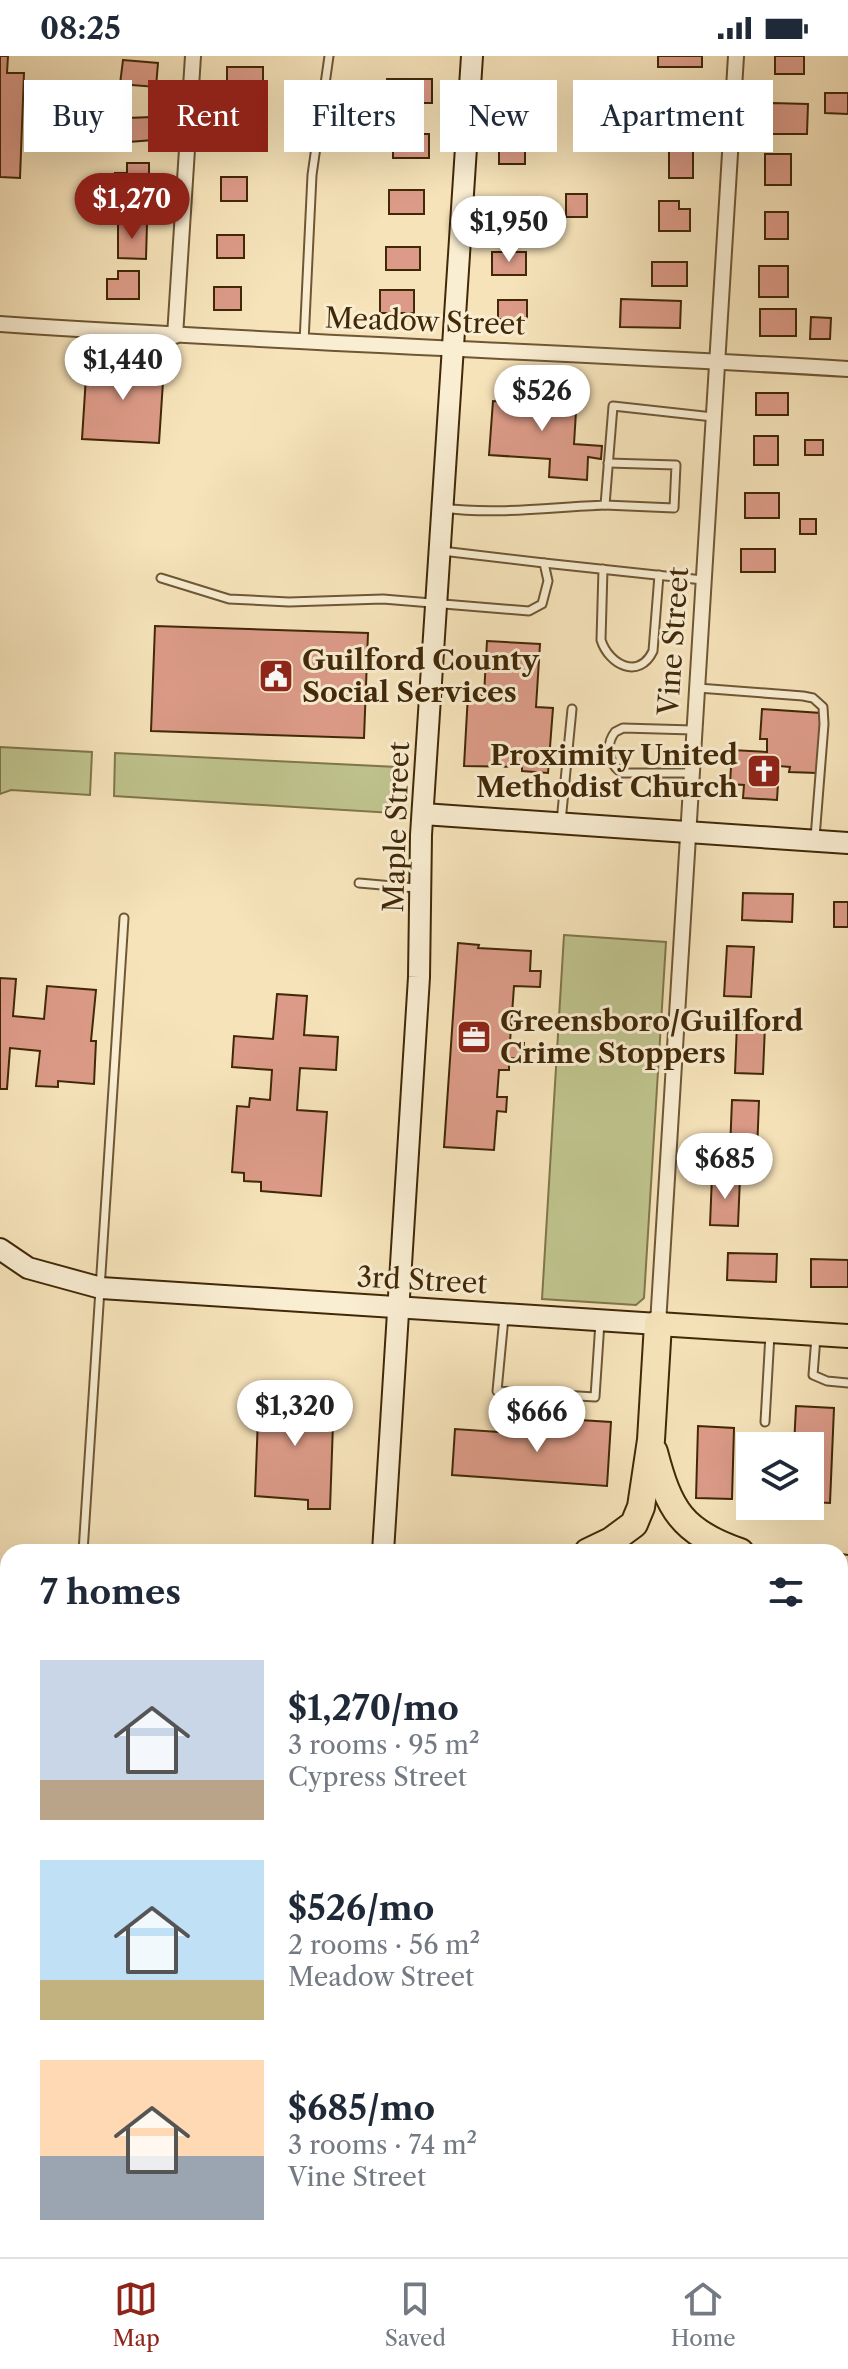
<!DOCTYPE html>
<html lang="en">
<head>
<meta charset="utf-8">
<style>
  :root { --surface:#fff; --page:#f6f6f7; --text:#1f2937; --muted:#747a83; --line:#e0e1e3; --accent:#8f2418 }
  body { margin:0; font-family:"Libre Caslon Text",serif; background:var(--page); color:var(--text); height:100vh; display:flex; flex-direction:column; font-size:30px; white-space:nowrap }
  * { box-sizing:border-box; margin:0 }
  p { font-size:26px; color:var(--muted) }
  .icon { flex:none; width:44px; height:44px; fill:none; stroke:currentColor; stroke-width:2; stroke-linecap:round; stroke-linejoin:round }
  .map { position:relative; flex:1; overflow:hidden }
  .side { position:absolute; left:0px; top:1488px; width:848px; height:714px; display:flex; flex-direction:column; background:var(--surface); border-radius:24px 24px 0 0; box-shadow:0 8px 32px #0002 }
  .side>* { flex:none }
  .top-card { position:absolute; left:24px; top:24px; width:800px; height:72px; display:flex; gap:16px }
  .tools { position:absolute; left:736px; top:1376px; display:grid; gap:16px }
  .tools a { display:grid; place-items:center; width:88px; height:88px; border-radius:0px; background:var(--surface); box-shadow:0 8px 32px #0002; font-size:40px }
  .price { position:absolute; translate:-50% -68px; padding:0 18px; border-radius:28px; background:#fff; color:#222; font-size:26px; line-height:52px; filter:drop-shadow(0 2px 4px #0008) }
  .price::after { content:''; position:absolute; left:50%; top:48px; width:24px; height:18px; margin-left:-12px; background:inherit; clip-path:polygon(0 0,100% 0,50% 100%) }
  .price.active { background:var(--accent); color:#fff }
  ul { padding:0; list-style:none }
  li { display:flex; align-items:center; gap:24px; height:200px; padding:0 40px }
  li span { display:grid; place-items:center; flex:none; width:224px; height:160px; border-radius:0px; color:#555 }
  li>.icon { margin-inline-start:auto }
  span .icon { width:96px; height:96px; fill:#fffc; stroke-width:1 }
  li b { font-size:34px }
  h2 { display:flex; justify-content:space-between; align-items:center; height:96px; padding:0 40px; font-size:34px }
  .pill { padding:0 28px; border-radius:0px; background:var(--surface); box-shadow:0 8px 32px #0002; font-size:28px; line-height:72px }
  .pill.active { background:var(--accent); color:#fff }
  .status { display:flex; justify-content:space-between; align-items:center; height:56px; padding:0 40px; background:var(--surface); direction:ltr }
  .status svg { height:22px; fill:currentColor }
  .menu { display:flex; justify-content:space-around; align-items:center; height:112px; border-top:2px solid var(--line); background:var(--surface); font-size:22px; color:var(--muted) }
  .menu a { display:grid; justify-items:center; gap:4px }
  .menu .active { color:var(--accent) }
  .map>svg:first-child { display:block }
  .green { fill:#bfc38d; stroke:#80764a; stroke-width:2 }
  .building { fill:#dc9b88; stroke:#412807; stroke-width:2 }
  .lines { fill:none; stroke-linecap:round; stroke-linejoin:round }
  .lane-casing { stroke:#6e5734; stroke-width:11 }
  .street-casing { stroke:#6e5734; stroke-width:18 }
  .secondary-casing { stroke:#412807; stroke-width:24 }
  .primary-casing { stroke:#412807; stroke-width:26 }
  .highway-casing { stroke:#412807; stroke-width:30 }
  .lane { stroke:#f9edd2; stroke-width:7 }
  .street { stroke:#f9edd2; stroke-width:14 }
  .secondary { stroke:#f9edd2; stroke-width:20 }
  .primary { stroke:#f6e3ba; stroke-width:22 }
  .highway { stroke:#f6e3ba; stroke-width:26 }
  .labels { text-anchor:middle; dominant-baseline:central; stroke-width:6; stroke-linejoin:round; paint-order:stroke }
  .street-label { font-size:28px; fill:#412807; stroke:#f9edd2 }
  .poi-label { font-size:28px; font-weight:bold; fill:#412807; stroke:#f9edd2; text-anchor:start }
</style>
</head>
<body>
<div class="status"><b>08:25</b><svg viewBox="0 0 49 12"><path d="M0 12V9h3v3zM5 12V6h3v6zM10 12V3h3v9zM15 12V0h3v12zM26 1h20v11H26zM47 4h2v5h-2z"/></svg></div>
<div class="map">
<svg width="848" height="2201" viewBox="0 0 848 2201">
  <rect width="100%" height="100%" fill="#f6e3ba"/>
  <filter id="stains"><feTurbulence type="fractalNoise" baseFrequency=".0025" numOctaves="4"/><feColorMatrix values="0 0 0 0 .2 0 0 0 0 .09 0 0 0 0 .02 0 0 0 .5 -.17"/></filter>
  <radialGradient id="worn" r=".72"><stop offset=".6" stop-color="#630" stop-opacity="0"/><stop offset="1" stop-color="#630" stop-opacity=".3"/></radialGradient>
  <g class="green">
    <path d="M0 691 92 696 90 739 11 734 0 738Z"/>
    <path d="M115 697 397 711 393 757 114 740Z"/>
    <path d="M564 879 666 886 644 1242 636 1249 542 1243Z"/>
  </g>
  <g class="building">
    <path d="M0 0H8L7 17H24L20 122 0 121Z"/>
    <rect x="658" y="0" width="44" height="11"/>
    <rect x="775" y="0" width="29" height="18"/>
    <path d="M123 4 158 7 156 31 120 28Z"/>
    <rect x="227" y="11" width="36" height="24"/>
    <rect x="387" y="23" width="45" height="24"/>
    <rect x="502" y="30" width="38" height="23"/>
    <rect x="667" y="37" width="31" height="31"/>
    <path d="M825 37H848V58L825 57Z"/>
    <path d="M772 47 808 48 807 78H771Z"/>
    <path d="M152 61 153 84 129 86 127 62Z"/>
    <rect x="224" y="68" width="27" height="23"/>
    <rect x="393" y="78" width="36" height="24"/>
    <rect x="499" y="85" width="26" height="23"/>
    <rect x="669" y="94" width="24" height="28"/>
    <rect x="765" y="98" width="26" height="31"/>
    <path d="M127 107H149V140H115V117H127Z"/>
    <rect x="221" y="121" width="26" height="24"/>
    <rect x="389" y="134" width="35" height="24"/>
    <rect x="566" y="138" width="21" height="23"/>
    <rect x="505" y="142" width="25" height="23"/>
    <path d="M659 145H679V153H690V175H659Z"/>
    <rect x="765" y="156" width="23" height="27"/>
    <path d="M118 167H147L146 203 118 202Z"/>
    <rect x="217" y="179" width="27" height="23"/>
    <rect x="386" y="191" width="34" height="23"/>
    <rect x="492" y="196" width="34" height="23"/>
    <rect x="652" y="206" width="35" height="24"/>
    <rect x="759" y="210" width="29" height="31"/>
    <path d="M118 215H139V243H107V223H118Z"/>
    <rect x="214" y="231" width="27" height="23"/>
    <rect x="380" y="234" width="34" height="23"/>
    <path d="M621 243 681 245 680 272 620 271Z"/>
    <rect x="498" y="244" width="29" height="19"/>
    <rect x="760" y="253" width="36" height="27"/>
    <path d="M811 261 831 262 830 283H810Z"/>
    <path d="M87 305 164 310 159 387 82 383Z"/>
    <path d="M520 335 577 339 574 388 602 390 601 403 588 401 587 424 549 421 550 403 489 399 493 345 519 347Z"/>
    <rect x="756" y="337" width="32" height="22"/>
    <rect x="754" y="380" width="24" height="29"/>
    <rect x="805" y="384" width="18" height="15"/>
    <rect x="745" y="437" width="34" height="25"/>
    <rect x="800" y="463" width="16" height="15"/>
    <rect x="741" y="493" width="34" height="23"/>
    <path d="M155 570 368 577 364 682 151 675Z"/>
    <path d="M487 585 540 588 536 651 553 652 548 717 522 715V711L464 710 468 638 484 639Z"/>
    <path d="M762 653 821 657 817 717 789 716 790 711 779 710 777 744 743 742 744 729 730 728 732 694 767 696V683H760Z"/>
    <path d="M743 837 793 838 792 866 742 864Z"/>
    <rect x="834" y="846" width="14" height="25"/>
    <path d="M458 887 479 889 478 892 531 895 530 915H541L540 931 514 930 510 986 524 987 522 1003 509 1002V1014H499L497 1041H507L506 1056 497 1055 494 1094 444 1091Z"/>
    <path d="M727 890 754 891 751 941 724 940Z"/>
    <path d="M0 922 16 923 13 960 44 963 47 930 96 934 91 985H96L94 1028 58 1025V1031L36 1030 40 995 10 992 7 1033H0Z"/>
    <path d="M277 938 307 940 304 979 338 981 336 1014 300 1012 297 1054 327 1056 321 1140 261 1135V1126L244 1125V1117L232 1116 237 1050 249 1051 250 1042 270 1044 272 1014 232 1011 234 980 273 983Z"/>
    <path d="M737 968 765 969 763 1018 735 1017Z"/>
    <path d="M732 1044 759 1045 757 1095 730 1094Z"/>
    <path d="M712 1120 740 1121 738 1170 710 1169Z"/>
    <path d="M728 1197 777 1198 776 1226 727 1224Z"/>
    <path d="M811 1203 848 1204V1231H811Z"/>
    <path d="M259 1336 334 1339 330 1453H308V1444L255 1440Z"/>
    <path d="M796 1350 834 1352 830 1447 810 1446V1390H794Z"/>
    <path d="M547 1362 611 1366 607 1430 452 1419 455 1373 545 1379Z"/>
    <path d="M698 1370 734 1372 732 1443 696 1442Z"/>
    <path d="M739 1386 786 1389 750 1390V1443H737Z"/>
    <path d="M0 1732H8V1843H0V1846Z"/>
    <path d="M0 2057 6 2058 3 2105 8 2108V2146L0 2141Z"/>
    <path d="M840 2098 848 2099V2162L840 2161Z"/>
  </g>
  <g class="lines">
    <g class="lane-casing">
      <g id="lane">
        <path d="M304 286 312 119 329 0"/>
        <path d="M605 449 674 452 676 409 608 407"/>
        <path d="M443 452C497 459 551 451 605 449L613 350 713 361"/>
        <path d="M544 507 703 524"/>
        <path d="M603 513 601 584C609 609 639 624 653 595L659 519"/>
        <path d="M161 522 229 543 289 546 383 543 529 555 542 548 548 525 544 507 442 495"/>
        <path d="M698 632 803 640 813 642 823 651 824 668 815 782"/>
        <path d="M690 717H622C608 708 605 689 615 676L623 672 693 674"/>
        <path d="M561 766 572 653"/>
        <path d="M359 827 416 832"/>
        <path d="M504 1261 497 1335 595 1341 600 1266"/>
        <path d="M816 1281 813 1319 827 1325 848 1327"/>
        <path d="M765 1366 770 1278"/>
        <path d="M83 1496 124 862"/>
        <path d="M840 1883 848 1887"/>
        <path d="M840 2065 848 2066"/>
        <path d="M840 2080 843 2085H848"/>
        <path d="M439 2201V2194"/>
      </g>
    </g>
    <g class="street-casing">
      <g id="street">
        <path d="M0 268C282 287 565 296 848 313"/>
        <path d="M175 280 193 0"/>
        <path d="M658 1268 736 0"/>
        <path d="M59 2201V2194"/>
      </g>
    </g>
    <g class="secondary-casing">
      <g id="secondary">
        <path d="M423 758 848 787"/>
        <path d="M0 1193 28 1212 101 1232 658 1268"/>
        <path d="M383 1496 419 921 421 779 472 0"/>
      </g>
    </g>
    <g class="primary-casing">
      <g id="primary">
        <path d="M658 1268 848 1280"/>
        <path d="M840 1776 848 1760"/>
        <path d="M840 1858 848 1842"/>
        <path d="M678 2194 682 2201"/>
        <path d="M623 2201 627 2194"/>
      </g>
    </g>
    <g class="highway-casing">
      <g id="highway">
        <path d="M654 1396C669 1453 681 1476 740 1496"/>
        <path d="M588 1496 611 1485 634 1468 641 1451 651 1384 658 1268"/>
        <path d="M840 1512 848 1513"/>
        <path d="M840 1549 848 1548"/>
        <path d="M0 1626 8 1624"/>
        <path d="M0 1663 8 1661"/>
        <path d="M840 1738 848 1734"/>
        <path d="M840 1796 848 1791"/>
      </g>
    </g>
    <use href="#lane" class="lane"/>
    <use href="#street" class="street"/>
    <use href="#secondary" class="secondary"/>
    <use href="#primary" class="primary"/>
    <use href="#highway" class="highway"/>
  </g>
  <defs>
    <g id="civic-square" transform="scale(1.8)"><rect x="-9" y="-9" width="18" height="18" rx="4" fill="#8f2418" stroke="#f9edd2"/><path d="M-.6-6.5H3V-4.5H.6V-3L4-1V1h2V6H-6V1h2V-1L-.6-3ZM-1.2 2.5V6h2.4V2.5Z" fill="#fff"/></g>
    <g id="church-square" transform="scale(1.8)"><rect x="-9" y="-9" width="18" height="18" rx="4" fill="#8f2418" stroke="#f9edd2"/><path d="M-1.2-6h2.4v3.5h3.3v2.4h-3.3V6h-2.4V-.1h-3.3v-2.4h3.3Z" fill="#fff"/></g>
    <g id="office-square" transform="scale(1.8)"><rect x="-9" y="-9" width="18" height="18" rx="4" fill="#8f2418" stroke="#f9edd2"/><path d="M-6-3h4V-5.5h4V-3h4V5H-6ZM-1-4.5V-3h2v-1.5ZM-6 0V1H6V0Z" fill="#fff"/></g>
  </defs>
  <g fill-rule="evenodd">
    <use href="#civic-square" x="276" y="620"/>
    <use href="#church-square" x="764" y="715"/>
    <use href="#office-square" x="474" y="981"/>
  </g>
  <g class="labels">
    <g class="street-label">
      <text transform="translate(425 265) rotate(2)">Meadow Street</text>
      <text transform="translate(673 585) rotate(-86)">Vine Street</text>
      <text transform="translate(396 771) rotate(-88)">Maple Street</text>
      <text transform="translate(422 1224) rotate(3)">3rd Street</text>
    </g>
    <g class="poi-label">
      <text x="302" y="604">Guilford County<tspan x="302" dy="32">Social Services</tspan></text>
      <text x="738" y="699" text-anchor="end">Proximity United<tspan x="738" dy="32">Methodist Church</tspan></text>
      <text x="500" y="965">Greensboro/Guilford<tspan x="500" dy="32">Crime Stoppers</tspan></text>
    </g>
  </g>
  <rect width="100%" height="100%" filter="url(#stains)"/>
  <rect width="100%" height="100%" fill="url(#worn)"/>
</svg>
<div class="tools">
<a><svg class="icon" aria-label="layers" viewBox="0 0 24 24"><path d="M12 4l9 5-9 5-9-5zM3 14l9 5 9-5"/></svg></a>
</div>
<b class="price active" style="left:132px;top:185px">$1,270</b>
<b class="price" style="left:509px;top:208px">$1,950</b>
<b class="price" style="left:123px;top:346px">$1,440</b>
<b class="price" style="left:542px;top:377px">$526</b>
<b class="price" style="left:725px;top:1145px">$685</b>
<b class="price" style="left:295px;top:1392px">$1,320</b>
<b class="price" style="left:537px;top:1398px">$666</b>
<div class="top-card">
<a class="pill">Buy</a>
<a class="pill active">Rent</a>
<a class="pill">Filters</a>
<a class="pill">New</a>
<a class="pill">Apartment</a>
</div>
<section class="side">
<h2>7 homes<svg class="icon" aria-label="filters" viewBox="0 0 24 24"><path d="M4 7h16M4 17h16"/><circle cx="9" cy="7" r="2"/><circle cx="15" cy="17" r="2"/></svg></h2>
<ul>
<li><span style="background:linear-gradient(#c9d6e8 75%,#b9a48a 0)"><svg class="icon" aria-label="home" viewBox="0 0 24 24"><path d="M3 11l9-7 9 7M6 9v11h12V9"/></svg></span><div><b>$1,270/mo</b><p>3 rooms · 95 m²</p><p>Cypress Street</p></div></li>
<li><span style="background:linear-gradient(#bfe0f5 75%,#c2b280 0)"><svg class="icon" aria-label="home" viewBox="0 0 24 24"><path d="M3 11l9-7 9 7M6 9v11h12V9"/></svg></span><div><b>$526/mo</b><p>2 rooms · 56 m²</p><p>Meadow Street</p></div></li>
<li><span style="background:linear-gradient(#ffd9b3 60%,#9aa5b1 0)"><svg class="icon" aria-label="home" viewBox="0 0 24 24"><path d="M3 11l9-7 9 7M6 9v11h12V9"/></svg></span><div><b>$685/mo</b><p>3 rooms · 74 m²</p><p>Vine Street</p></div></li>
</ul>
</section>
</div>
<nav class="menu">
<a class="active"><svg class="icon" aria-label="map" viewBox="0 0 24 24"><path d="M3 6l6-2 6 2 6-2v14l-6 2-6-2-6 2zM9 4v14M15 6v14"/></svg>Map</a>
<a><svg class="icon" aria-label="saved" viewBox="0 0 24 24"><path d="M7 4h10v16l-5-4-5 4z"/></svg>Saved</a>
<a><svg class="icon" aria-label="home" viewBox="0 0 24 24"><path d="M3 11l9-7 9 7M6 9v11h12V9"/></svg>Home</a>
</nav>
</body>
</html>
